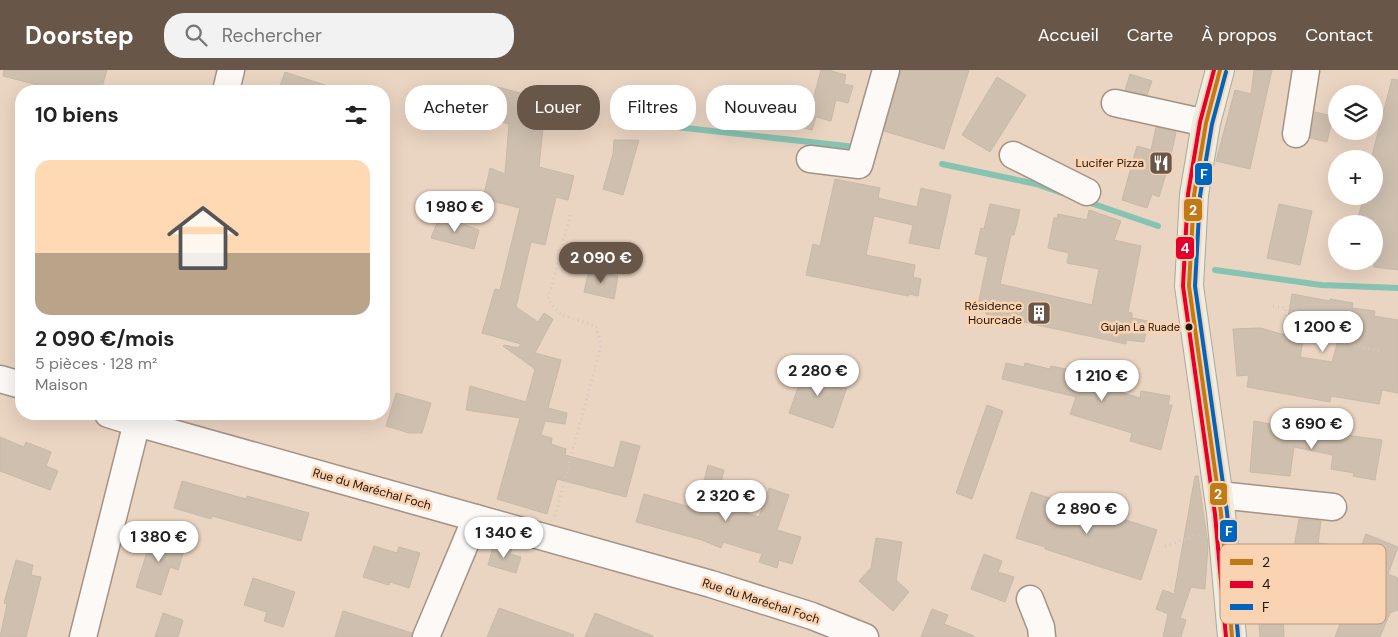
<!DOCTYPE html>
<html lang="fr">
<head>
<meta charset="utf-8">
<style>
  :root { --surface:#fff; --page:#f2f2f2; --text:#222; --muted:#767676; --line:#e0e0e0; --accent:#685749 }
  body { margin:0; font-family:"DM Sans",sans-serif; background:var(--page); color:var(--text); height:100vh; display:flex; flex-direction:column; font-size:19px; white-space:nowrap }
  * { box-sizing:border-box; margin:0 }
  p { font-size:16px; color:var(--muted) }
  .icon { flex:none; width:28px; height:28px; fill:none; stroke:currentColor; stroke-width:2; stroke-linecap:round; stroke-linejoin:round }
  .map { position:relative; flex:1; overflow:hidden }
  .side { position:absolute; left:15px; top:15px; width:375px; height:335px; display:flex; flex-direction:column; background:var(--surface); border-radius:20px; box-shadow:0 5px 20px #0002 }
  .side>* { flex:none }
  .hud { position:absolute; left:405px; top:15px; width:475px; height:45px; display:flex; gap:10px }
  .controls { position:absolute; left:1328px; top:15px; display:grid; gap:10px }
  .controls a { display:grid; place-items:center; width:55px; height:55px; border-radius:50%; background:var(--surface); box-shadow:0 5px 20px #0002; font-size:25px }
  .price { position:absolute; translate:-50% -42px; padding:0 11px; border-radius:18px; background:#fff; color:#222; font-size:16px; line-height:32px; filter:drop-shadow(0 1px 2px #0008) }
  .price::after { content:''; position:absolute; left:50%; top:30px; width:15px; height:11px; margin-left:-8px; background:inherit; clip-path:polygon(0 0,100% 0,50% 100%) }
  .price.active { background:var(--accent); color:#fff }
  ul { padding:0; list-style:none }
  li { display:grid; align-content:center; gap:10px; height:265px; padding:0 20px }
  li+li { border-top:1px solid var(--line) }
  li span { display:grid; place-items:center; height:155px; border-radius:15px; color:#555 }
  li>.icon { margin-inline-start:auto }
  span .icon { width:90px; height:90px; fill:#fffc; stroke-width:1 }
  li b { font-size:21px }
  h2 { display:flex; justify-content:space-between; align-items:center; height:60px; padding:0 20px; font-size:21px }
  .pill { padding:0 18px; border-radius:20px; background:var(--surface); box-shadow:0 5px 20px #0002; font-size:18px; line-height:45px }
  .pill.active { background:var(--accent); color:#fff }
  header { display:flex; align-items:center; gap:30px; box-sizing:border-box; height:70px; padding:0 25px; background:var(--accent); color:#fff }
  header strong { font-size:24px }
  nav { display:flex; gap:28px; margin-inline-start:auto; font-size:18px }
  .search { width:350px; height:45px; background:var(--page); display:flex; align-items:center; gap:12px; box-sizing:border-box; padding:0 18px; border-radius:20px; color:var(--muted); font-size:19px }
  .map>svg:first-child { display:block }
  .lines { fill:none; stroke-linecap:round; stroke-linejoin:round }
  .stream { stroke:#86c3b2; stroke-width:6 }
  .building { fill:#cebfae; stroke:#c8b9a9; fill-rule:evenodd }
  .minor-casing { stroke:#a49385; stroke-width:29 }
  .major-casing { stroke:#b0a994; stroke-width:30 }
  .path { stroke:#d0cac4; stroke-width:3; stroke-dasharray:1 4; stroke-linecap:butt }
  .minor { stroke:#fcf9f6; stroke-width:26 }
  .major { stroke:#eeede3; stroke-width:28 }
  .bus-1-casing { stroke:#fad3b2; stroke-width:8 }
  .bus-2-casing { stroke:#fad3b2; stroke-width:8 }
  .bus-3-casing { stroke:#fad3b2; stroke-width:8 }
  .bus-1 { stroke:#c07b18; stroke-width:4 }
  .bus-2 { stroke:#e4002b; stroke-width:4 }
  .bus-3 { stroke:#0065bd; stroke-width:4 }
  .bus-dot { fill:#221408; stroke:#fad3b2; stroke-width:2 }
  .labels { text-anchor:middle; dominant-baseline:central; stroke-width:5; stroke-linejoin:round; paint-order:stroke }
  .bus-label { font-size:11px; fill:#221408; stroke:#fad3b2; text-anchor:end }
  .poi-label { font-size:12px; fill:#221408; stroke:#fad3b2; text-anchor:end }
  .street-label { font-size:12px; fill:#221408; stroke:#fad3b2 }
  .key { fill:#fad3b2; stroke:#b99a7f; stroke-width:1 }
  .key-label { font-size:14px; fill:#221408 }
  .line-badge { stroke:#fad3b2; stroke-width:2 }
  .badge-label { font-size:14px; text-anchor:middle; font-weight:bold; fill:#fff }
</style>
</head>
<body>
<header>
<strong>Doorstep</strong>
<div class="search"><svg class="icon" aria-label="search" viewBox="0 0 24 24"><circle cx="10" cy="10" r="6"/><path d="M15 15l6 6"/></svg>Rechercher</div>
<nav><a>Accueil</a><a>Carte</a><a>À propos</a><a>Contact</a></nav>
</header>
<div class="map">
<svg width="1398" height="567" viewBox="0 0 1398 567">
  <rect width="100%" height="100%" fill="#ead4c2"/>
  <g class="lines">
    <g class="stream">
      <path d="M676 57 855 77 856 73"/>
      <path d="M942 94 1036 114 1062 123"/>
      <path d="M1085 131 1158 156"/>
      <path d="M1215 200 1321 215 1398 218"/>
    </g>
  </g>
  <g class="building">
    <path d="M4 0H107L101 21H61L3 6Z"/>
    <path d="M821 0H828L846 5 844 14 853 16 848 33 836 30 831 51 816 47 812 60 796 56 801 34 811 37Z"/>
    <path d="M901 0H969L944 79 884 61Z"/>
    <path d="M1254 0H1272L1250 99 1216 91 1235 20 1251 24Z"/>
    <path d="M285 2 334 18 333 21H278Z"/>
    <path d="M1130 4 1152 11 1147 25 1125 20Z"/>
    <path d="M997 7 1026 25 990 82 962 65Z"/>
    <path d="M1392 9 1398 10V200L1374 197V154H1356L1364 126H1374V89H1371Z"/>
    <path d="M498 17 539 28 561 36 557 53 544 49 539 97 574 106 568 130 556 127 545 175 531 172 516 237 538 252 544 243 553 249 535 283 561 290 548 338 567 343 565 354 545 351 541 365 552 368 551 374 566 379 565 385 614 398 621 371 640 376 626 427 557 409 547 444 497 429 520 348 466 340 470 316 526 332 535 299 503 276 504 275 518 278 521 274 482 263 495 219 500 220 520 138 483 129 490 98 505 104 509 54 479 47 478 51 436 41 441 23 449 25 450 20 494 32Z"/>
    <path d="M1315 42 1333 46 1327 72 1310 68Z"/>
    <path d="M1156 57 1176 62 1170 90 1159 127 1152 124 1147 138 1122 130 1137 76 1151 80Z"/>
    <path d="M614 70H639L623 125 603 119 613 84Z"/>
    <path d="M835 109 880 118 878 128 917 137 921 118 951 125 939 179 909 173 913 155 874 146 866 185 915 195 913 207 921 209 918 226 909 224 908 226 806 205 813 174 820 176Z"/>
    <path d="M990 134 1020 140 1014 165H1011L1000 214 1092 235 1099 199 1067 193 1069 183 1048 178 1054 148H1057L1058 144 1087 150 1089 140 1121 151 1114 170 1141 176 1128 242 1132 243V248L1148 251 1144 272 1126 270V274L986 244V242L977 240 988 187 975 184 981 158 984 159Z"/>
    <path d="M1279 134 1312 141 1300 195 1267 188Z"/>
    <path d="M440 145 479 160 474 179 431 168Z"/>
    <path d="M589 200 618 206 614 229 584 222Z"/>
    <path d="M1292 224 1330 231V229L1353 233 1352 238 1375 241 1374 246 1398 250V323L1382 320 1379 334 1331 326 1330 332 1247 317 1249 305 1237 306 1233 259 1260 258 1285 265ZM1306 254 1341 260 1332 292 1300 287Z"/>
    <path d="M807 292 826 299 823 308 847 317 833 358 789 343Z"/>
    <path d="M1006 293 1024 297 1025 293 1050 299 1051 296 1075 301 1074 308 1140 328 1141 321 1170 326 1168 335H1172L1161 380 1130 371 1132 363 1070 344 1076 327 1002 309Z"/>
    <path d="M396 323 431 333 422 363H409L386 356Z"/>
    <path d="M987 335 1003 341 972 429 956 423Z"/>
    <path d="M1254 351 1336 366 1337 364 1382 370 1375 410 1353 406 1354 403 1331 399 1333 385 1294 377 1290 406 1250 402Z"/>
    <path d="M0 367 24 377 26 372 51 382 46 396 58 401 50 420 0 401Z"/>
    <path d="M708 395 724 400 716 433 759 447 769 418 789 425 777 460 801 467 792 494 779 490 777 498 759 492 762 484 723 472 721 478 702 470 636 452 644 424 697 439Z"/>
    <path d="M1195 406H1198L1208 475 1205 519 1191 517 1180 548 1186 550 1181 567H1163L1168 544 1156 539 1163 520 1174 524Z"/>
    <path d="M182 411 246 429 247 426 309 443 301 471 212 446 211 449 174 438Z"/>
    <path d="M1031 422 1059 431 1060 429 1157 460 1141 510 1045 479V477L1016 468Z"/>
    <path d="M1299 449 1321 451 1318 473 1329 474 1326 493 1292 489Z"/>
    <path d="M153 463 178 471 176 478 184 480 178 500 170 497 161 525 136 517Z"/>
    <path d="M1366 464 1398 477 1388 504 1398 508V540L1390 543 1380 567H1335L1365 489 1357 486Z"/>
    <path d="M876 468 902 472 896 510 909 522 893 541 859 511 871 498Z"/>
    <path d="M494 474 512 479 510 484 521 487 516 503 488 495Z"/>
    <path d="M374 476 397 483 399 477 420 483 409 518 390 512 389 515 363 507Z"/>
    <path d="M984 484 1002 491 998 502 1014 507 1005 532 971 519Z"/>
    <path d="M16 490 33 495 31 505 41 507 26 567H0L7 534 4 533Z"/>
    <path d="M253 508 295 522 283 557 264 551 267 542 244 535Z"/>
    <path d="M1256 516 1282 523 1284 567H1260Z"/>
    <path d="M499 538 574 565 573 567H487Z"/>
    <path d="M932 539 948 545 944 554 974 566V567H921Z"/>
    <path d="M343 541 412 563 411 567H335Z"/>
    <path d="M163 543 183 550 178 567H155Z"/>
    <path d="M595 543 653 566V567H585Z"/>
  </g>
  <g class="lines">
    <g class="minor-casing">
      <g id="minor">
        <path d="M226 21 231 0"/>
        <path d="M1115 33 1206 53"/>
        <path d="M1296 64 1306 0"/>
        <path d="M1013 85 1087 122"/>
        <path d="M810 89 859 95 886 0"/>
        <path d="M0 309 21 315"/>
        <path d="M108 344 137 353 711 514 812 546 865 567"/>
        <path d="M1219 425 1333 437"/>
        <path d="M1030 529 1041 557 1042 567"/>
        <path d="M83 567 139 344"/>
        <path d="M426 567 476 448"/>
      </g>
    </g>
    <g class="major-casing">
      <path id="major" d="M1220 0 1206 53 1194 125 1189 216 1221 443 1232 567"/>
    </g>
    <g class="path">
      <path d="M1273 236 1286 238 1284 258 1383 282"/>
      <path d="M555 446 601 276 596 256 561 245 548 230 571 142"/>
      <path d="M1165 476 1200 464"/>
    </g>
    <use href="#minor" class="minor"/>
    <use href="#major" class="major"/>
    <g class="bus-1-casing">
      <path id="bus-1" d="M1220 0 1206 53 1194 125 1189 216 1221 443 1232 567"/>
    </g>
    <g class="bus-2-casing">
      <path id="bus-2" d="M1214 0 1200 52 1188 124 1183 216 1215 444 1226 567"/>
    </g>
    <g class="bus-3-casing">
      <path id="bus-3" d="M1226 2 1212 54 1200 126 1195 216 1227 442 1238 566"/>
    </g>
    <use href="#bus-1" class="bus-1"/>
    <use href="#bus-2" class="bus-2"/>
    <use href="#bus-3" class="bus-3"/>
  </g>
  <defs>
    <g id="restaurant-square" transform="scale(1.25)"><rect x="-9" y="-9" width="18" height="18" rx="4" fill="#685749" stroke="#fad3b2"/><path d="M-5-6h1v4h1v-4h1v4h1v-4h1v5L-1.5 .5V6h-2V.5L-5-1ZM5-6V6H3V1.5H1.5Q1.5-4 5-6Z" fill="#fff"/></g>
    <g id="building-square" transform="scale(1.25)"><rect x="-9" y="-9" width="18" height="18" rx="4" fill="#685749" stroke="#fad3b2"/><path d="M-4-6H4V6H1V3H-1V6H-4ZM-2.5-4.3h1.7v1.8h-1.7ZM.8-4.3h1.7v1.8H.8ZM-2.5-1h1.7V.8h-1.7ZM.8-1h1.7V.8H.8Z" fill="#fff"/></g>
  </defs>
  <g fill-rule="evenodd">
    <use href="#restaurant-square" x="1161" y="93"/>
    <use href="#building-square" x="1039" y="243"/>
  </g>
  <circle class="bus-dot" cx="1189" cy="257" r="4.5"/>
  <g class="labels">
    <g class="bus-label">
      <text x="1180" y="257">Gujan La Ruade</text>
    </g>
    <g class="poi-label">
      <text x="1144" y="93">Lucifer Pizza</text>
      <text x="1022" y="236">Résidence<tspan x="1022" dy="14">Hourcade</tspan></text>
    </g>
    <g class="street-label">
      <text transform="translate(372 419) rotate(16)">Rue du Maréchal Foch</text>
      <text transform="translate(761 531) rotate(18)">Rue du Maréchal Foch</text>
    </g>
  </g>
  <rect x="1220" y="474" width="166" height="80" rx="8" class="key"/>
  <rect x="1230" y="489" width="23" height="6" fill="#c07b18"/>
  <rect x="1230" y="511" width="23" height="7" fill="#e4002b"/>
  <rect x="1230" y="534" width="23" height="6" fill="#0065bd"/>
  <g class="key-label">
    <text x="1262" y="497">2</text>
    <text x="1262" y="519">4</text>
    <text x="1262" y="542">F</text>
  </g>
  <g class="line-badge">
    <rect x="1194" y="92" width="19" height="24" rx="5" fill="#0065bd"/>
    <rect x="1183" y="128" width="20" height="24" rx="5" fill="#c07b18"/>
    <rect x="1175" y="166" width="20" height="24" rx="5" fill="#e4002b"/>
    <rect x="1209" y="412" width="19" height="24" rx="5" fill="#c07b18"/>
    <rect x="1219" y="449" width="19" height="24" rx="5" fill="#0065bd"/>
  </g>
  <g class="badge-label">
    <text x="1204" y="109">F</text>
    <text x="1193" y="145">2</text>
    <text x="1185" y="183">4</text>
    <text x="1218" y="429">2</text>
    <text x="1229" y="466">F</text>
  </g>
</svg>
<div class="controls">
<a><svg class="icon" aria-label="layers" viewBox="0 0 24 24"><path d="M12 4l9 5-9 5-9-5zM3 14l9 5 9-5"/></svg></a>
<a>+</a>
<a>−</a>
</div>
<b class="price" style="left:455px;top:163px">1 980 €</b>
<b class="price active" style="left:601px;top:214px">2 090 €</b>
<b class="price" style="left:1323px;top:283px">1 200 €</b>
<b class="price" style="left:818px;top:327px">2 280 €</b>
<b class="price" style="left:1102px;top:332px">1 210 €</b>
<b class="price" style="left:1312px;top:380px">3 690 €</b>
<b class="price" style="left:726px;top:452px">2 320 €</b>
<b class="price" style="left:1087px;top:465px">2 890 €</b>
<b class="price" style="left:504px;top:489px">1 340 €</b>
<b class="price" style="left:159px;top:493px">1 380 €</b>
<div class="hud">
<a class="pill">Acheter</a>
<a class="pill active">Louer</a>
<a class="pill">Filtres</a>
<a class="pill">Nouveau</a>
</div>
<section class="side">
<h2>10 biens<svg class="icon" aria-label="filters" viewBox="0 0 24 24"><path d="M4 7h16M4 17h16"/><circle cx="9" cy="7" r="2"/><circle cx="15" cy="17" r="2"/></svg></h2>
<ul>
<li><span style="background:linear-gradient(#ffd9b3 60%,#b9a48a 0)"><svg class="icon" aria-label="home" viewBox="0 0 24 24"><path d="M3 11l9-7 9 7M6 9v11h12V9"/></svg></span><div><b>2 090 €/mois</b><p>5 pièces · 128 m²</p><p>Maison</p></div></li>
</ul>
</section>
</div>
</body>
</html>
